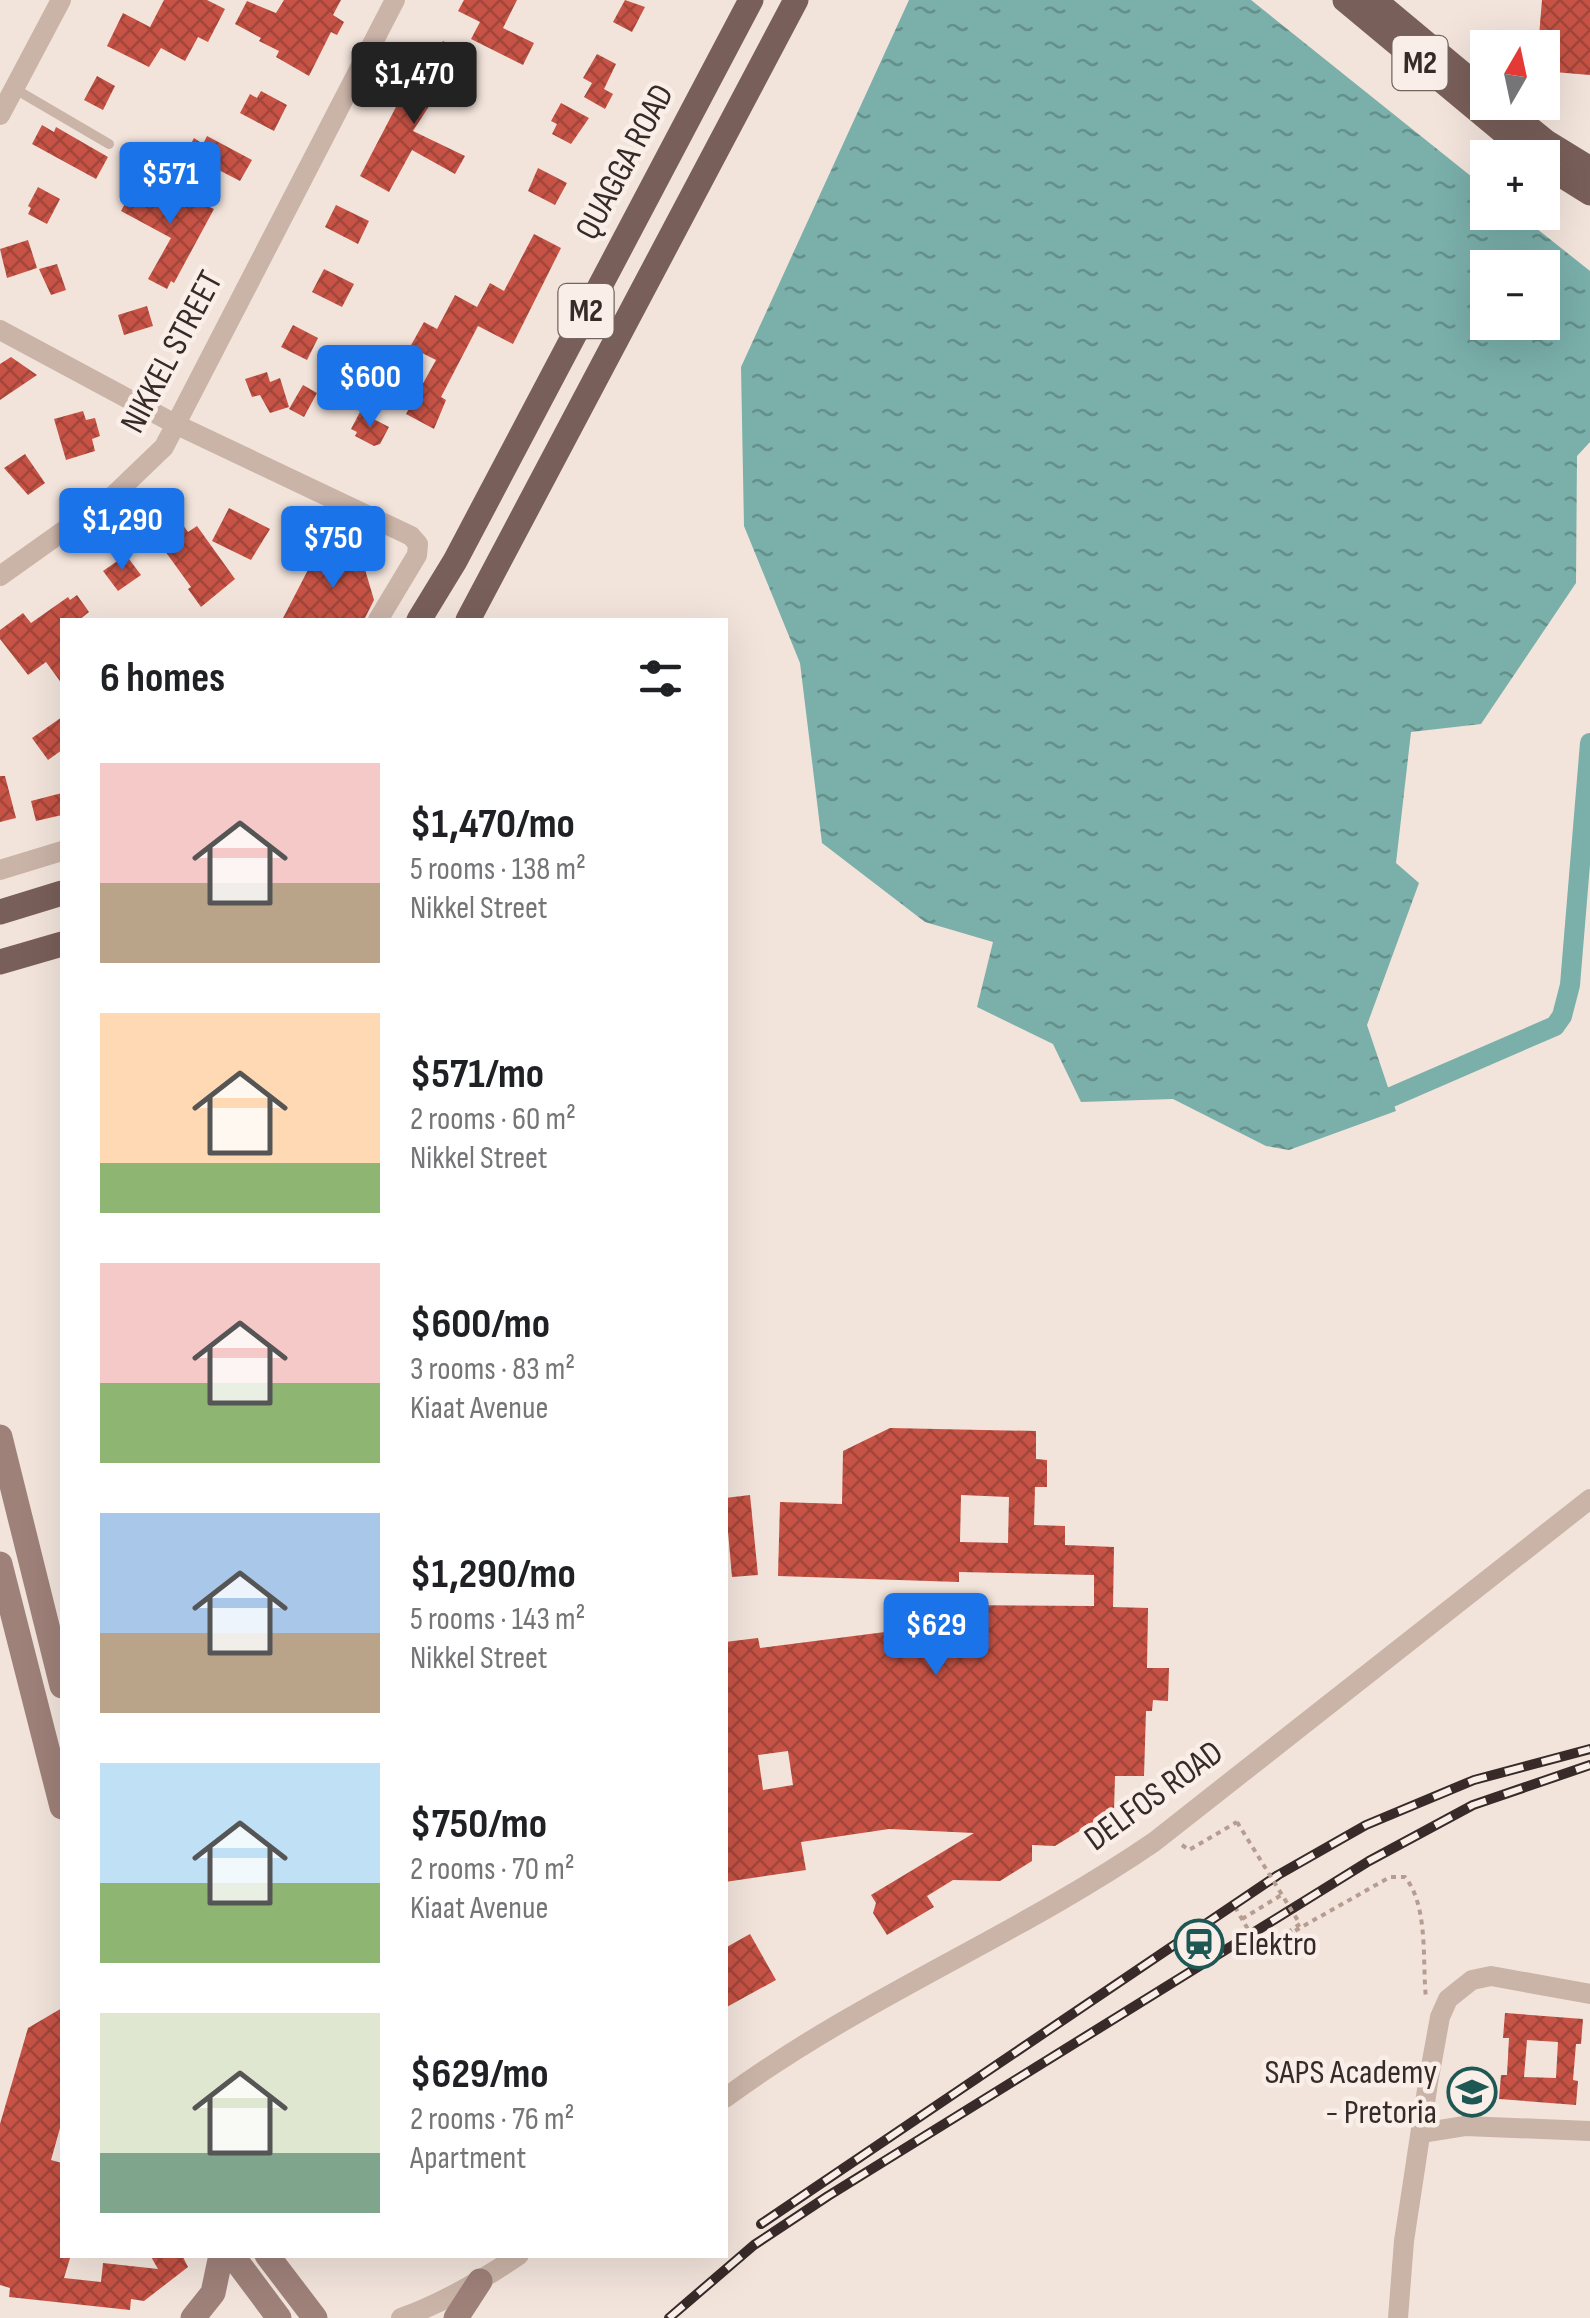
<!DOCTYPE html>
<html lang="en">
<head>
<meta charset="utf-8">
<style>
  :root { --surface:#fff; --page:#f2f2f2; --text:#202124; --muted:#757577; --accent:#1a73e8 }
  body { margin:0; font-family:"Sofia Sans Condensed",sans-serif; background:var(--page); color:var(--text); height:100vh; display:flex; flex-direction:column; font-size:38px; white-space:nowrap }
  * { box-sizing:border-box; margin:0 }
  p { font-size:32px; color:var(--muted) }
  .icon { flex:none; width:55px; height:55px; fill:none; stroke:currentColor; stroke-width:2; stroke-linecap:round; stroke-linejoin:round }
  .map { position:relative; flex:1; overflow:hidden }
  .side { position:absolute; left:60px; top:618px; width:668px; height:1640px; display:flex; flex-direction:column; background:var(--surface); border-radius:0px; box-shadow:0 10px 40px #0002 }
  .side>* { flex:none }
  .needle { width:65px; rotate:9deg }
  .controls { position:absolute; left:1470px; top:30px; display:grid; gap:20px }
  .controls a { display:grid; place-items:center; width:90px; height:90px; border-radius:0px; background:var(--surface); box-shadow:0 10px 40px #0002; font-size:50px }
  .price { position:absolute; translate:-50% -85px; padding:0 22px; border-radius:10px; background:var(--accent); color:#fff; font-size:32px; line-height:65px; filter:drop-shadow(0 2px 5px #0008) }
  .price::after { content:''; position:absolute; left:50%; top:60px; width:30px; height:22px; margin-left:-15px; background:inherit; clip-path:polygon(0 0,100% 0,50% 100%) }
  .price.current { background:#222; color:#fff }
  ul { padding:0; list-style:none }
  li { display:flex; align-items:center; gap:30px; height:250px; padding:0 40px }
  li span { display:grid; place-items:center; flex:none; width:280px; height:200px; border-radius:0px; color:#555 }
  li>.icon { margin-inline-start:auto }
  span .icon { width:120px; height:120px; fill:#fffc; stroke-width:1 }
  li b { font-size:42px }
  h2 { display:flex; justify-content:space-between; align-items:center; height:120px; padding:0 40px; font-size:42px }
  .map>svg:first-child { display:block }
  .water { fill:url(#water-ripples); fill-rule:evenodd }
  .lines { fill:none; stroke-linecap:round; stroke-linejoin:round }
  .canal { stroke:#7aafaa; stroke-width:20 }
  .building { fill:url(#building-cross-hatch); fill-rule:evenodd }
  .path { stroke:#b69c91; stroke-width:4; stroke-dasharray:5 5; stroke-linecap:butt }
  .lane { stroke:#cab3a7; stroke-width:10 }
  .street { stroke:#cab3a7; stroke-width:20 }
  .secondary { stroke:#9e8179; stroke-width:25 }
  .primary { stroke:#795f59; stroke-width:25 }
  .rail-casing { stroke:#372a28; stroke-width:10 }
  .rail { stroke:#faefe8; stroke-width:6; stroke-dasharray:19; stroke-linecap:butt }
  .path-bridge { stroke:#b69c91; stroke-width:4; stroke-dasharray:5 5; stroke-linecap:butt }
  .labels { text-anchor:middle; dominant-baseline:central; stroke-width:9; stroke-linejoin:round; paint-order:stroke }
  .shield { fill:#faefe8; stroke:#726562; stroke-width:2.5 }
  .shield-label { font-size:32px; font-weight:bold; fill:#372a28 }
  .street-label { font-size:35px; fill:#372a28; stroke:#faefe8 }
  .poi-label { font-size:35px; fill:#372a28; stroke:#faefe8; text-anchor:start }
</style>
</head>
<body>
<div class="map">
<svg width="1590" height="2318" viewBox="0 0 1590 2318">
  <defs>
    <pattern id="water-ripples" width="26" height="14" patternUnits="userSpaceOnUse" patternTransform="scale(2.5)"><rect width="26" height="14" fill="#7aafaa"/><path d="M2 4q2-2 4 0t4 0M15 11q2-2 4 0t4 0" fill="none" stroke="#658f8a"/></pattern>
    <pattern id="building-cross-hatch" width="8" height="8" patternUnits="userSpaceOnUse" patternTransform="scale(2.5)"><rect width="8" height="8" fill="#c65345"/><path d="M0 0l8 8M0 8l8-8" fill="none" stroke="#a2453a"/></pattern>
  </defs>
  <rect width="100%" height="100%" fill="#f2e4db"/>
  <path class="water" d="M909 0H1251L1487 189 1488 212 1517 213 1590 271V442L1577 456 1576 583 1481 724 1411 732 1396 863 1419 883 1367 1025 1396 1111 1289 1150 1266 1146 1173 1099 1081 1102 1053 1044 977 1007 993 942 925 922 822 843 800 663 744 526 741 367ZM1488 268H1542V322H1488Z"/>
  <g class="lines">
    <path class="canal" d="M1389 1098 1555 1026 1562 1016 1570 985 1590 743"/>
  </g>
  <g class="building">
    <path d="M164 0H207L225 9 208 42 198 37 185 61 161 48 149 67 107 46 123 13 150 27Z"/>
    <path d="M284 0H341L333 15 344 22 337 35 331 32 309 76 276 57 279 51 259 41 261 38 235 24 247 1 276 13Z"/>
    <path d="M464 0H517L503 28 534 43 523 65 471 39 480 22 458 11Z"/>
    <path d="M625 0 645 7 632 32 613 22Z"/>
    <path d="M1542 0H1590V75L1542 71V48H1538Z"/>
    <path d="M443 41 464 52 413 131 465 156 455 174 412 150 389 192 360 176 408 84 417 89Z"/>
    <path d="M597 54 616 64 604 89 595 84 613 94 605 109 584 97 592 83 583 78Z"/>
    <path d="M97 76 115 86 103 110 84 100Z"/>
    <path d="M261 91 287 105 274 131 240 113 250 94 257 98Z"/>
    <path d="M561 103 589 118 571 144 552 134 557 124 551 121Z"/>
    <path d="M42 125 54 132 56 127 108 157 96 179 32 144Z"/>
    <path d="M207 136 252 160 240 181 186 153 194 138 203 144Z"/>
    <path d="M538 168 567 183 555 205 528 191Z"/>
    <path d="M161 184 214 209 174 283 171 281 167 289 148 279 171 238 121 211 132 190 152 201Z"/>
    <path d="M38 187 60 199 47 224 28 214 31 208 28 206Z"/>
    <path d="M336 205 369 221 358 244 325 227Z"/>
    <path d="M534 234 561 248 513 344 478 326 441 397 446 400 434 429 406 414 436 360 410 347 424 322 437 329 455 295 477 307 490 283 504 291Z"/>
    <path d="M28 240 37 268 7 278 0 249Z"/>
    <path d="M57 264 66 290 51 295 39 269Z"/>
    <path d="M324 269 354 284 342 307 312 292Z"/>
    <path d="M147 306 153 326 124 335 118 315Z"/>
    <path d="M293 325 318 338 307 360 281 347Z"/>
    <path d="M11 357 37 375 0 400V364Z"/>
    <path d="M267 372 270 382 280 378 289 407 270 413 260 395 252 397 245 379Z"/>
    <path d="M303 385 317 393 304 417 289 409Z"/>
    <path d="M83 411 86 420 95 418 100 436 92 439 95 451 66 460 54 419Z"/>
    <path d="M360 412 389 427 380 444 374 446 355 436 357 432 351 429Z"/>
    <path d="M25 454 45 483 28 495 4 468Z"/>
    <path d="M229 508 270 529 251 560 212 541Z"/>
    <path d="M171 519 178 529 183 525 188 532 197 526 235 579 201 607 188 589 191 587 152 533Z"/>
    <path d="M359 549 374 600 364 620H282L309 568 308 564Z"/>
    <path d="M126 555 141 575 118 591 103 571Z"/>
    <path d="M77 595 89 612 79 620H62V684L46 662 28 675 0 639V630L23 613 31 623 68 597 70 600Z"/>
    <path d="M62 717V750L48 760 32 738Z"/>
    <path d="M0 776H5L16 818 0 822Z"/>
    <path d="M62 793V815L36 821 31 801Z"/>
    <path d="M890 1428 1036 1431V1459L1047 1460V1487H1035L1034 1525 1065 1526V1545L1114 1547 1113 1607 1148 1608 1147 1668H1169L1168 1701 1153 1700 1152 1711H1146L1144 1776H1115L1114 1810 1055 1846 1032 1845V1861L1000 1881 953 1880 927 1896 934 1907 887 1935 873 1913 876 1903 871 1895 974 1833 889 1829 801 1842 806 1870 725 1882V1642L758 1638 760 1648 893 1631V1608L956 1605 1094 1606V1575L959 1572V1582L778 1576 780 1502 842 1504 843 1451ZM961 1495 1009 1497 1008 1543 960 1542ZM788 1751 793 1785 763 1790 758 1755Z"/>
    <path d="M750 1495 758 1575 732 1577 725 1498Z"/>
    <path d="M750 1934 776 1980 725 2008V1948Z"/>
    <path d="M62 2008V2121L51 2160 62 2163V2255H71L64 2278 101 2282 103 2263 158 2269 150 2255H182L188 2267 144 2301 131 2299 130 2310 9 2297 10 2288 0 2285V2124L28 2028Z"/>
    <path d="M1505 2013 1583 2019 1581 2044H1576L1573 2080 1578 2081 1576 2105 1499 2099 1501 2075H1507L1509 2038H1503ZM1527 2040 1558 2042 1556 2078 1524 2077Z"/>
  </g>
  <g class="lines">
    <g class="path">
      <path d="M1182 1845 1189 1850 1237 1822"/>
      <path d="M1235 1907 1249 1931"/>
      <path d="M1242 1919 1283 1894"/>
      <path d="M1300 1924 1268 1946 1390 1877H1405C1429 1907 1422 1962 1426 1998"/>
    </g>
    <path class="lane" d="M15 89 109 144"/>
    <g class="street">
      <path d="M0 115 61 0"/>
      <path d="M0 330 175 424 411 536 418 544 417 555 378 620"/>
      <path d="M0 576 114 495 164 447 395 0"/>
      <path d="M0 870 62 851"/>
      <path d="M725 2098C859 1999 1017 1936 1154 1842L1590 1499"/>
      <path d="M1421 2133 1465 2126 1590 2131"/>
      <path d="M401 2318C443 2303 481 2281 519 2255"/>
      <path d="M1398 2318 1404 2241 1428 2083 1440 2017 1448 1999 1472 1980 1491 1976 1590 1994"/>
    </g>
    <g class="secondary">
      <path d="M0 1437 62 1686"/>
      <path d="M0 1564 62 1807"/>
      <path d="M232 2255 279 2318"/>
      <path d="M267 2255 315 2318"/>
      <path d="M193 2318 213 2293 221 2255"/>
      <path d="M456 2318 480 2281"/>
    </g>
    <g class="primary">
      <path d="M1345 0 1535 158"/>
      <path d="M1374 0 1488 95"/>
      <path d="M1497 102 1546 142 1590 169"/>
      <path d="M1542 163 1590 193"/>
      <path d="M419 620 455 561 751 0"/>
      <path d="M468 620 796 0"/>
      <path d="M0 912 62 893"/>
      <path d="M0 962 62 944"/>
    </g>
    <g class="rail-casing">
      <g id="rail">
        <path d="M761 2224 1278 1875 1366 1825 1474 1780 1590 1749"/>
        <path d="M669 2318 754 2245 828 2196 1369 1861 1473 1805 1590 1765"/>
      </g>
    </g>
    <use href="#rail" class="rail"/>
    <path class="path-bridge" d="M1237 1822 1300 1924"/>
  </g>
  <defs>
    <g id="station-ring" transform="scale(2.5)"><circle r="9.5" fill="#faefe8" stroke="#1d5854" stroke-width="1.5"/><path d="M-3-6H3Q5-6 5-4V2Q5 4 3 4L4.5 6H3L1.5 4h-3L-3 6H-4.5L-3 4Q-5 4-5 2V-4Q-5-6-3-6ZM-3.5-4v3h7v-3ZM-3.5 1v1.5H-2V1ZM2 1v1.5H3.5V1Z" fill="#1d5854"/></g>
    <g id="university-ring" transform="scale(2.5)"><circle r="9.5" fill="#faefe8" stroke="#1d5854" stroke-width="1.5"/><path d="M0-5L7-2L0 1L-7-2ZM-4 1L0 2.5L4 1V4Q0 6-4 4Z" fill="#1d5854"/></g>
  </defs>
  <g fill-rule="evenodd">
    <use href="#station-ring" x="1199" y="1944"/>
    <use href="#university-ring" x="1472" y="2092"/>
  </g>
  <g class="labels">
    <g class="shield">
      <rect x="1392.5" y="36" width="55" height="54" rx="8"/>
      <rect x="558.5" y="284" width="55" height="54" rx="8"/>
    </g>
    <g class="shield-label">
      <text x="1420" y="63">M2</text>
      <text x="586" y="311">M2</text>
    </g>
    <g class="street-label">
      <text transform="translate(625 162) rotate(-62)">QUAGGA ROAD</text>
      <text transform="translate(172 352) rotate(-62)">NIKKEL STREET</text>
      <text transform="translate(1154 1796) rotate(-36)">DELFOS ROAD</text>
    </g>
    <g class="poi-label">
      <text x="1234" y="1944">Elektro</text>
      <text x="1437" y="2072" text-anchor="end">SAPS Academy<tspan x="1437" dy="40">- Pretoria</tspan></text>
    </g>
  </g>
</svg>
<div class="controls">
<a><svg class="needle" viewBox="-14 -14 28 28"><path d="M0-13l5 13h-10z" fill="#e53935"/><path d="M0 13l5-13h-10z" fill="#757577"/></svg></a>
<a>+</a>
<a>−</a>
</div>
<b class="price current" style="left:414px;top:127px">$1,470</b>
<b class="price" style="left:170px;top:227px">$571</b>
<b class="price" style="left:370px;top:430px">$600</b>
<b class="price" style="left:122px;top:573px">$1,290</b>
<b class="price" style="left:333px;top:591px">$750</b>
<b class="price" style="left:936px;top:1678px">$629</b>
<section class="side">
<h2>6 homes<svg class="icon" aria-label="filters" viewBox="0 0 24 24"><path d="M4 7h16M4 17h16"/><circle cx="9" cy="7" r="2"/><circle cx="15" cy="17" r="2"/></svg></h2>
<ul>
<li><span style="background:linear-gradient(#f6c9c9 60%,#b9a48a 0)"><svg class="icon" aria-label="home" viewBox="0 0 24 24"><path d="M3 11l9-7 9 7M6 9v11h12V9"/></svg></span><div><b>$1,470/mo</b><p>5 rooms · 138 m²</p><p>Nikkel Street</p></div></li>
<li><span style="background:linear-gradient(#ffd9b3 75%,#8fb573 0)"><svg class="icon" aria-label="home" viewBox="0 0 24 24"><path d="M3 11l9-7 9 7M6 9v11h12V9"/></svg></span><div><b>$571/mo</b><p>2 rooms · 60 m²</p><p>Nikkel Street</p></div></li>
<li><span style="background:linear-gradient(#f6c9c9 60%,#8fb573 0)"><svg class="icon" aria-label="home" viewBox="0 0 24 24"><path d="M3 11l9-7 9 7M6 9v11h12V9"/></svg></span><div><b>$600/mo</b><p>3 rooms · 83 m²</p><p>Kiaat Avenue</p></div></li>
<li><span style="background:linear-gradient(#a9c7e8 60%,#b9a48a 0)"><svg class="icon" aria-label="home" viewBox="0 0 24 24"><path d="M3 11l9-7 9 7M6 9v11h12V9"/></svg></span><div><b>$1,290/mo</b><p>5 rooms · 143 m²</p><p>Nikkel Street</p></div></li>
<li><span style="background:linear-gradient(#bfe0f5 60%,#8fb573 0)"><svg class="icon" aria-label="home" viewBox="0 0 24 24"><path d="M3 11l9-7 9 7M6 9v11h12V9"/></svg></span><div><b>$750/mo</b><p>2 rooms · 70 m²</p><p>Kiaat Avenue</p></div></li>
<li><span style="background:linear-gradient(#dfe7d0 70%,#7fa58c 0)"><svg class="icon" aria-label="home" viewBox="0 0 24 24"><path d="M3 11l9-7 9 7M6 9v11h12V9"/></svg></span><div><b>$629/mo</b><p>2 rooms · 76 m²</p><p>Apartment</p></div></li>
</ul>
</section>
</div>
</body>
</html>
